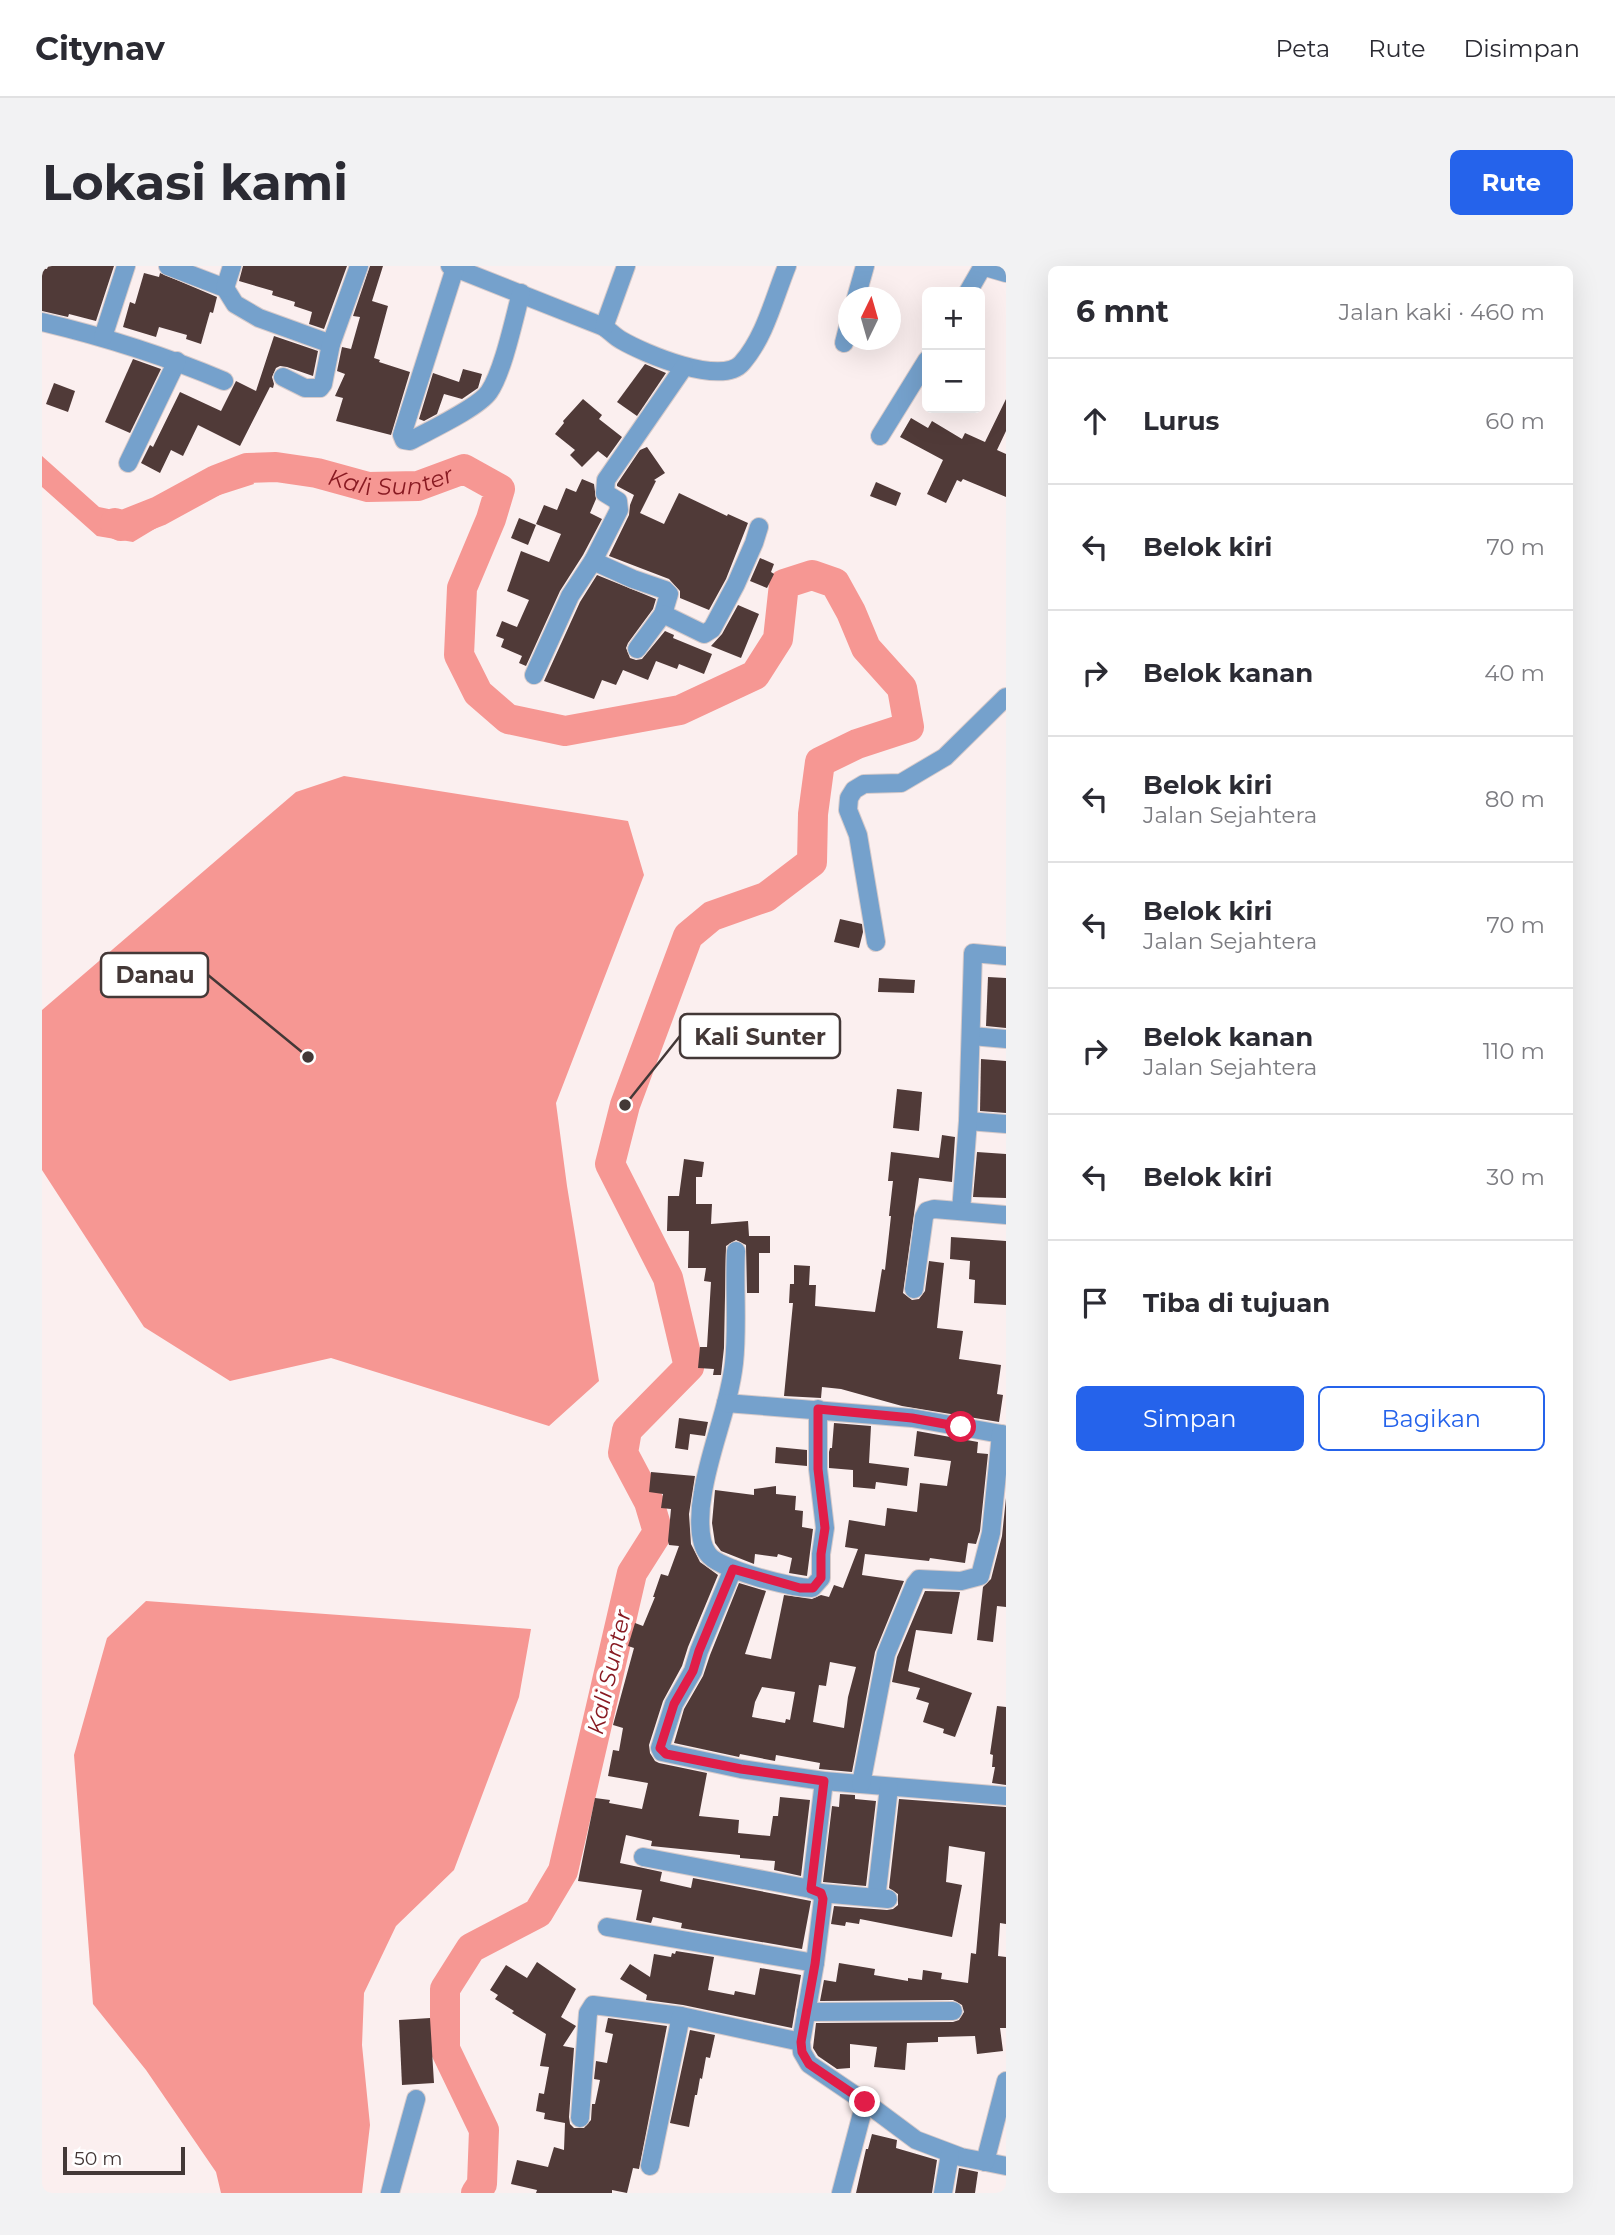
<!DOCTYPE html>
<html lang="id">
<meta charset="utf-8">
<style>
:root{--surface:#fff;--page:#f2f2f3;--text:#2b2b33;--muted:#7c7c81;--line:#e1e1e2;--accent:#2563eb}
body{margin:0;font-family:Montserrat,sans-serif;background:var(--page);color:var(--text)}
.controls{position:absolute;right:21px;top:21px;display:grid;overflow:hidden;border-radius:10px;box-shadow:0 7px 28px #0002}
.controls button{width:63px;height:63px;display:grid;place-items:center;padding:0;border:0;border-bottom:2px solid var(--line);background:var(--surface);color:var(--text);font:35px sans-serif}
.compass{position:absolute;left:796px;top:21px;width:63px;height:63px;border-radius:50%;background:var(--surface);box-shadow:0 7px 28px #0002;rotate:5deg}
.scale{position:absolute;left:21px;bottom:18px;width:122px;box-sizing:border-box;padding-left:7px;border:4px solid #433837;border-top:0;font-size:19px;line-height:24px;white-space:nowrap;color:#433837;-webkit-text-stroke:5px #fff;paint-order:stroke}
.stop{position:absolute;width:21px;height:21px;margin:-16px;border:5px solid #e11d48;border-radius:50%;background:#fff}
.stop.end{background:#e11d48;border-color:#fff;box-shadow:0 2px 7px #0008}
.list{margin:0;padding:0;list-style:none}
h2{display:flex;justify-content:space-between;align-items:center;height:91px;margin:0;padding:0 28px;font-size:30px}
h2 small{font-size:23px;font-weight:400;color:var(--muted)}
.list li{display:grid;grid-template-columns:46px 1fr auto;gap:21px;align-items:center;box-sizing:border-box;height:126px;padding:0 28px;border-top:2px solid var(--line)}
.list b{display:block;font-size:26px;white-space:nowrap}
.list p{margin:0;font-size:23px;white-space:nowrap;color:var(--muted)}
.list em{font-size:23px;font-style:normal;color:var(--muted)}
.actions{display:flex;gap:14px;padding:21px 28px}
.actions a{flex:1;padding:16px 0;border:2px solid var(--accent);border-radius:10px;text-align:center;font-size:24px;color:var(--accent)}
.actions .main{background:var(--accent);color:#fff}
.icon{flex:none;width:38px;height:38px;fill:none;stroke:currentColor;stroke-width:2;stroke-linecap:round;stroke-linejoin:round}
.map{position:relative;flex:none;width:964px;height:1927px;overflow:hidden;border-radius:10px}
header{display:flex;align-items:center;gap:42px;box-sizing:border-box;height:98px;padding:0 35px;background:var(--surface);border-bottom:2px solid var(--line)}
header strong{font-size:33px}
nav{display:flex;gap:38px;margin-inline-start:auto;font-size:24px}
.intro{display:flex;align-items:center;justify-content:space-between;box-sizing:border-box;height:168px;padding:0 42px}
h1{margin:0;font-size:49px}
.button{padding:18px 32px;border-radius:10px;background:var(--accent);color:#fff;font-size:24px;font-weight:700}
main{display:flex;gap:42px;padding:0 42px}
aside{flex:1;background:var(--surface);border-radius:10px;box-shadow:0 7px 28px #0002}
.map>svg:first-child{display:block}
.water{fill:#f69793}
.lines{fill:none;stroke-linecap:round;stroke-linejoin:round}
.river{stroke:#f69793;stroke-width:30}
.building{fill:#503a38;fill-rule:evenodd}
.minor-casing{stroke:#d6caca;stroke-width:20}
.minor{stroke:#75a1cc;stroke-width:18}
.route{stroke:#e11d48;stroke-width:9}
.labels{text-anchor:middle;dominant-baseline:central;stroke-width:7;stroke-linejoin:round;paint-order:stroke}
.water-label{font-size:23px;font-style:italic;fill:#881a22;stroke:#fff}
.leader{fill:none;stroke:#433837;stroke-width:2.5}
.callout-dot{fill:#433837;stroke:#fff;stroke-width:2.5}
.callout{fill:#fff;stroke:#433837;stroke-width:2.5}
.callout-label{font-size:23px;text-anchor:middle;font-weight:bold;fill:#433837}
</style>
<header>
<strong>Citynav</strong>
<nav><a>Peta</a><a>Rute</a><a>Disimpan</a></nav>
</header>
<div class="intro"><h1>Lokasi kami</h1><a class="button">Rute</a></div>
<main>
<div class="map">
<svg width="964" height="1927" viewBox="0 0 964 1927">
<rect width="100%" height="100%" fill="#fbefef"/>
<g class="water">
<path d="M0,190L57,241L81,246L129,229L174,201L226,191L267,206L234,201L206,202L212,218L159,235L91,276L55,270L0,221Z"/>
<path d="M302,510L586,555L602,609L514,837L525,920L557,1115L507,1160L289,1092L188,1115L102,1061L0,904V744L254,526Z"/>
<path d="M104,1335L489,1363L477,1431L412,1604L354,1660L322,1727L320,1779L328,1859L320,1927H179L174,1906L104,1804L51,1738L32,1489L65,1372Z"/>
</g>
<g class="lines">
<path class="river" id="s1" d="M73,257L79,260L117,245L174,214L205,202L234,201L275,207L326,221L376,220L422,203L458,223L449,253L420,322L417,389L436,427L466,453L523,465L638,444L713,409L736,373L742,318L770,309L793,317L809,346L824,382L860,422L867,461L815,478L778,496L771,548L770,596L724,631L670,650L646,670L583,839L568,898L626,1012L647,1101L585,1164L581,1187L607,1236L616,1266L590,1307L521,1605L496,1647L429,1682L403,1723V1783L442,1864L440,1918L434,1927"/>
</g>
<g class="building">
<path d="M6,0H72L54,55L27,48L26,51L0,45V2L5,3Z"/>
<path d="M201,0H305L282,63L267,58L270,46L252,40L253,36L230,29L231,25L197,15Z"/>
<path d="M328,0H341L330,35L346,40L332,92L338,94L337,96L368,106L349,169L294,155L301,132L293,130L303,108L295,105L300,81L309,83L318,51L311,50Z"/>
<path d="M102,7L117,11L118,7L175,31L171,47L168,46L159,78L144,73L145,69L117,61L114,71L81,61L88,36L93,38Z"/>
<path d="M232,70L276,85L271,110L245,101L238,100L234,102L230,111L232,118L231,122L228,121L198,180L156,159L141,190L129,184L118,207L99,197L108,179L111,181L138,126L179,145L194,115L214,125Z"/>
<path d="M91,93L119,103L88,167L63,156Z"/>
<path d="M603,98L624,107L595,150L575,136Z"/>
<path d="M421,103L440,108L436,122L420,133L402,128L395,148L382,155L377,153L391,107L417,116Z"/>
<path d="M12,117L33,125L26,146L4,138Z"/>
<path d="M541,133L560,149L557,153L580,171L565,192L556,185L540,201L528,189L533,184L513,168L522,157L521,155Z"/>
<path d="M964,133V165L955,184L964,188V231L921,213L919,216L915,214L904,237L885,228L901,194L858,171L869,152L886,162L890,155L920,173L923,167L943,176Z"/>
<path d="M605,181L623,207L612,214L614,215L598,247L622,258L637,227L685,250L686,248L706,257L684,313L667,344L638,332V325L627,313L567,290L587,249L588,239L592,229L575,220V218L598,184Z"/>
<path d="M540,213L552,218L554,233L548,247L560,253L541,289L518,325L484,400L477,397L480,390L459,381L462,373L454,370L460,355L475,361L487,334L465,325L479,285L507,296L519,268L494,258L502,239L515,244L524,222L534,226Z"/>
<path d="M834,216L859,227L854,240L828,230Z"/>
<path d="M477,252L494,259L486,279L469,272Z"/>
<path d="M718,292L732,298L729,306L732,308L725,322L708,315Z"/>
<path d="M555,309L614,333L611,343L586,377L584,382L588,392L594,394L600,393L623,365L632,369L631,372L670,388L662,408L637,398L635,403L614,395L606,414L581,404L574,419L560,414L552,433L502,415L538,336Z"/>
<path d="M696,339L717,348L699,392L669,380L680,368Z"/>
<path d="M798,653L820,658L821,666L817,682L792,676Z"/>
<path d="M946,711L964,712V762L944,760Z"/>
<path d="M837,712L873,714L872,727L836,726Z"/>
<path d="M939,793L964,795V847L938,845Z"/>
<path d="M855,823L880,826L877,865L851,862Z"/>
<path d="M900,869L913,871L910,916L877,912L861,1027L870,1034L877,1033L883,1025L887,995L902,997L895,1062L921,1065L917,1093L959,1099L955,1128L961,1129L957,1156L860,1140L799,1123L780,1121L779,1132L742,1130L751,1037H747L748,1018H752V999L768,1000L767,1019H774L773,1040L833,1046L840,1003L843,1004L849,950H847L851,915H846L849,886L897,892Z"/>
<path d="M935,886L964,888V932L931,931Z"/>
<path d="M642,893L662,896L660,911H654V938H670L669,958L706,955L707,970H728V987H717V1027H705L704,979L694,974L684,980L682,1082L679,1109H671L672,1103L656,1102L658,1081H665L669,1016L662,1015L664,1002H646L647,965H625L626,930H637Z"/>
<path d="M909,971L964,975V1039L932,1037L933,1014L927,1013L928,995L908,993Z"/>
<path d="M637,1152L666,1156L663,1170L648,1168L646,1184L633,1182Z"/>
<path d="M792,1157L829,1160L827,1197L867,1202L865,1220L834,1216L833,1223L811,1221V1204L787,1202V1186L788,1182H790Z"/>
<path d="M875,1165L936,1176L935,1187L946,1188L938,1265L934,1278L926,1277L923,1297L888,1292L887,1295L823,1288L820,1309L862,1315L833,1386L810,1506L777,1503L778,1497L734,1489L733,1495L698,1488L697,1491L632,1477L642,1443L661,1410L668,1389L697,1317L724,1325L703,1388L729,1393L742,1329L770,1333L779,1329L787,1331L792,1319L801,1322L816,1283L803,1281L807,1254L843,1260L845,1242L875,1246L878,1217L905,1220L909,1195L872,1190ZM788,1396L814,1401L806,1431L802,1462L771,1456L777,1419L784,1420ZM720,1421L753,1426L748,1454L744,1453L743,1457L710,1451L713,1436Z"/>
<path d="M734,1181L765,1184V1200L733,1197Z"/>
<path d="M609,1206L653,1210L647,1248L649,1278L658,1296L676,1309L646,1381L640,1400L621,1435L607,1479L608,1487L613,1495L617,1497L665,1507L657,1550L697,1554L696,1567L728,1570L731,1550H736L738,1531L768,1534L759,1610L732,1604L733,1595L698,1592V1589L609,1580L610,1575L584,1569L578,1597L620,1606L618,1615L649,1622L651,1612L769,1635L760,1683L639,1662L640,1657L611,1651L609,1657L594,1654L600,1624L536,1615L553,1532L568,1534L567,1537L600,1543L606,1517L566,1510L571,1484L577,1485L581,1462L571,1459L592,1382L586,1380L593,1357L601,1360L613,1331H611L619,1308L626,1310L637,1280L627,1279L626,1275L629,1243L619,1242L621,1228L607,1226Z"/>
<path d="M734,1220V1228L754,1230L753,1244L761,1245L760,1261L771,1263L765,1310L747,1307L750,1292L736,1288L735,1291L713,1288L712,1298L679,1285L673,1277L670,1257L673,1224L712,1229V1223Z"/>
<path d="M964,1232V1341L955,1340L951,1376L935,1374L941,1321L949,1313L960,1270Z"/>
<path d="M883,1325L918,1326L910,1368L874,1364L866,1405L930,1427L913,1471L901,1467L902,1463L881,1456L887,1437L874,1433L878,1422L850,1416L855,1391Z"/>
<path d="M955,1440L964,1441V1519L950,1517L953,1501H950L951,1489L948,1488Z"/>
<path d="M798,1528L813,1529V1533L834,1535L824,1620L781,1616L790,1540L797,1541Z"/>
<path d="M857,1533L964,1541V1658L958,1657L956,1690L964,1691V1762H958L961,1785L935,1788L933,1770L896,1771V1776L865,1777L863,1804L832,1801L835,1781L808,1778V1802L795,1803L776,1790L771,1782L774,1757L911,1756L917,1754L922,1746L920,1739L911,1734L778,1735L782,1714L794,1716L797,1697L833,1703L832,1709L866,1715V1712L880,1714L881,1704L900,1707L899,1713L926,1717L929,1687L934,1688L943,1586L907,1580L904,1616L920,1619L910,1671L818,1653L817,1658L804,1656L803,1660L789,1658L792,1640L845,1644L851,1643L856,1639V1628L847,1622Z"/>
<path d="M634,1685L672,1691L666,1724L692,1729L693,1725L713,1729L718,1702L759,1709L750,1762L641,1739L604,1734L605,1729L578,1713L588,1698L608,1711L612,1688L629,1691L630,1687L633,1688Z"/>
<path d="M495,1696L534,1723L519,1751L534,1760L521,1780L532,1782L527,1851L528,1858L532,1862H542L549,1854L550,1838H553L558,1814L552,1813L554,1795L565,1797L571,1768L563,1766L566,1752L625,1760L597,1903L591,1902L585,1927L570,1924V1927H494L495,1924L469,1918L475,1894L506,1901L512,1881L522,1884L523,1857L502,1853L503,1847L494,1845L497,1827L502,1828L507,1801L498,1800L504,1768L470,1747L472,1745L453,1733L456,1729L448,1724L464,1699L485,1712Z"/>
<path d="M388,1752L392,1817L360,1819L357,1754Z"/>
<path d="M648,1764L673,1769L668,1792L664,1791L660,1813L658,1812L655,1829H653L647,1861L628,1857Z"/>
<path d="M830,1868L855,1874L854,1882L895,1894L890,1927H814L824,1883H826Z"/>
<path d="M917,1902L936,1906L933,1927H913Z"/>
</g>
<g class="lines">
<defs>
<g id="minor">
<path d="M126,0L183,22L193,38L217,52L289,78"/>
<path d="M408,0L562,61C568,65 573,71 579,74C601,87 680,121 700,97C723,71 732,32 745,0"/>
<path d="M940,0L964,7"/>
<path d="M413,2L360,169L362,174L368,175C386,165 436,142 447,126C461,106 472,53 479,27"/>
<path d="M183,22L190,0"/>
<path d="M926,26L941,0"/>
<path d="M814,32L823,0"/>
<path d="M0,56C63,71 123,90 182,115"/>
<path d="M562,61L584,0"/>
<path d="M61,71L84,0"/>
<path d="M802,77L806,61"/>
<path d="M241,111L263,122H278L281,118L289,78L317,0"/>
<path d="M838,170L885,94"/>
<path d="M86,197L135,95"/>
<path d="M551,295L591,313L623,324L627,328L621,348L595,383"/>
<path d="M621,348L662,368L670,363L694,318L712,277L717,261"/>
<path d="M492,409L528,330L551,295L577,244L576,235L563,227L564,214L642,101"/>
<path d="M834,676L816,569L806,544L807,532L812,524L822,518L859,517L903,491L964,431"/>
<path d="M930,770L964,773"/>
<path d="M926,855L964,858"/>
<path d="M919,945L926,855L931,687L964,690"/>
<path d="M694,985C692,1022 696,1060 692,1097C687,1141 668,1182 661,1226C658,1242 655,1274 666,1288C677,1304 751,1322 770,1322L779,1312V1288L783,1262L776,1203V1143"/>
<path d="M872,1023L882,951L885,945L892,943L964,949"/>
<path d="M684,1137L870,1152L964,1169"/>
<path d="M691,1303L657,1385L651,1405L632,1438L618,1482L620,1486L699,1503L782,1515L964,1530"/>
<path d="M782,1515L769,1623L779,1627L781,1633L773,1697L759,1776L760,1786L767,1798L823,1836L874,1874L919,1891L964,1900"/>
<path d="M819,1518L844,1388L873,1318L877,1313L919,1315L938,1310L949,1267L959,1168"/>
<path d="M601,1591L769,1623"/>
<path d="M835,1625L847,1521"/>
<path d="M779,1627L846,1633"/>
<path d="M565,1661L773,1697"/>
<path d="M764,1746L911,1745"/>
<path d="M538,1852L546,1747L551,1739L639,1750L759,1776"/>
<path d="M943,1896L964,1815"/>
<path d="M608,1900L639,1750"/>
<path d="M348,1927L374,1833"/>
<path d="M799,1927L823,1836"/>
<path d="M901,1927L908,1888"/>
</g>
</defs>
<use href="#minor" class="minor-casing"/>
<use href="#minor" class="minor"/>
</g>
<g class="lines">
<path class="route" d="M823,1836L767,1798L760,1786L759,1776L773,1698L781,1633L779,1627L769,1623L782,1515L699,1503L624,1488L618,1482L632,1438L651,1405L657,1385L691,1303L758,1322H771L779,1312V1288L783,1262L776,1203V1143L870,1152L919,1161"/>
</g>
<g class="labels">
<g class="water-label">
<text stroke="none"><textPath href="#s1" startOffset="292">Kali Sunter</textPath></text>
<text transform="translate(567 1406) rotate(-77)">Kali Sunter</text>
</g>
</g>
<path class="leader" d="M266 791L166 709M583 839L638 770"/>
<g class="callout-dot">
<circle cx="266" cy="791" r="7"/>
<circle cx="583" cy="839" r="7"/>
</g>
<g class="callout">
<rect x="59" y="687" width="107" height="44" rx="7"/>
<rect x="638" y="748" width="160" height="44" rx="7"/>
</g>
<g class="callout-label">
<text x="113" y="717">Danau</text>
<text x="718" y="779">Kali Sunter</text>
</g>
</svg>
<div class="controls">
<button>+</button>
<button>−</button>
</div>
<svg class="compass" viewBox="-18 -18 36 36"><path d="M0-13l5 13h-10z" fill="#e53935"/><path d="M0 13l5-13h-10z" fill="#7c7c81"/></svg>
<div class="scale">50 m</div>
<div class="stop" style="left:919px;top:1161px"></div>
<div class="stop end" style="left:823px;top:1836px"></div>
</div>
<aside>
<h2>6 mnt<small>Jalan kaki · 460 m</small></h2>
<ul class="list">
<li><svg class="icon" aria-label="ahead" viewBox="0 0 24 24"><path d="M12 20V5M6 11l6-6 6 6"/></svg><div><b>Lurus</b></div><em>60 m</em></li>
<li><svg class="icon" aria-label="left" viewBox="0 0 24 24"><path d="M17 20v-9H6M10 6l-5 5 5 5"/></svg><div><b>Belok kiri</b></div><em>70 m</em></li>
<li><svg class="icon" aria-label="right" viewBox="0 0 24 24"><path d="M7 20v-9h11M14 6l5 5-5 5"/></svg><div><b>Belok kanan</b></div><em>40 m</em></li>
<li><svg class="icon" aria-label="left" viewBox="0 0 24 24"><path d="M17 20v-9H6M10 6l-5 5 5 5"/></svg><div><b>Belok kiri</b><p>Jalan Sejahtera</p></div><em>80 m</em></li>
<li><svg class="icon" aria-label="left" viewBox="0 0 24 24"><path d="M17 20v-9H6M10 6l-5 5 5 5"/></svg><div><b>Belok kiri</b><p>Jalan Sejahtera</p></div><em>70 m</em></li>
<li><svg class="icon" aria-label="right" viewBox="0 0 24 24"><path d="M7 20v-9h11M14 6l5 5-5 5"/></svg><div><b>Belok kanan</b><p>Jalan Sejahtera</p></div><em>110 m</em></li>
<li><svg class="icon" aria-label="left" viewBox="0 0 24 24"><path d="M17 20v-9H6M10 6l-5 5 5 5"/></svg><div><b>Belok kiri</b></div><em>30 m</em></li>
<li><svg class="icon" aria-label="arrive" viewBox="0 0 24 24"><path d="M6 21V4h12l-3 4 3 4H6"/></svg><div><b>Tiba di tujuan</b></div></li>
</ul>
<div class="actions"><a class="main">Simpan</a><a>Bagikan</a></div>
</aside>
</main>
